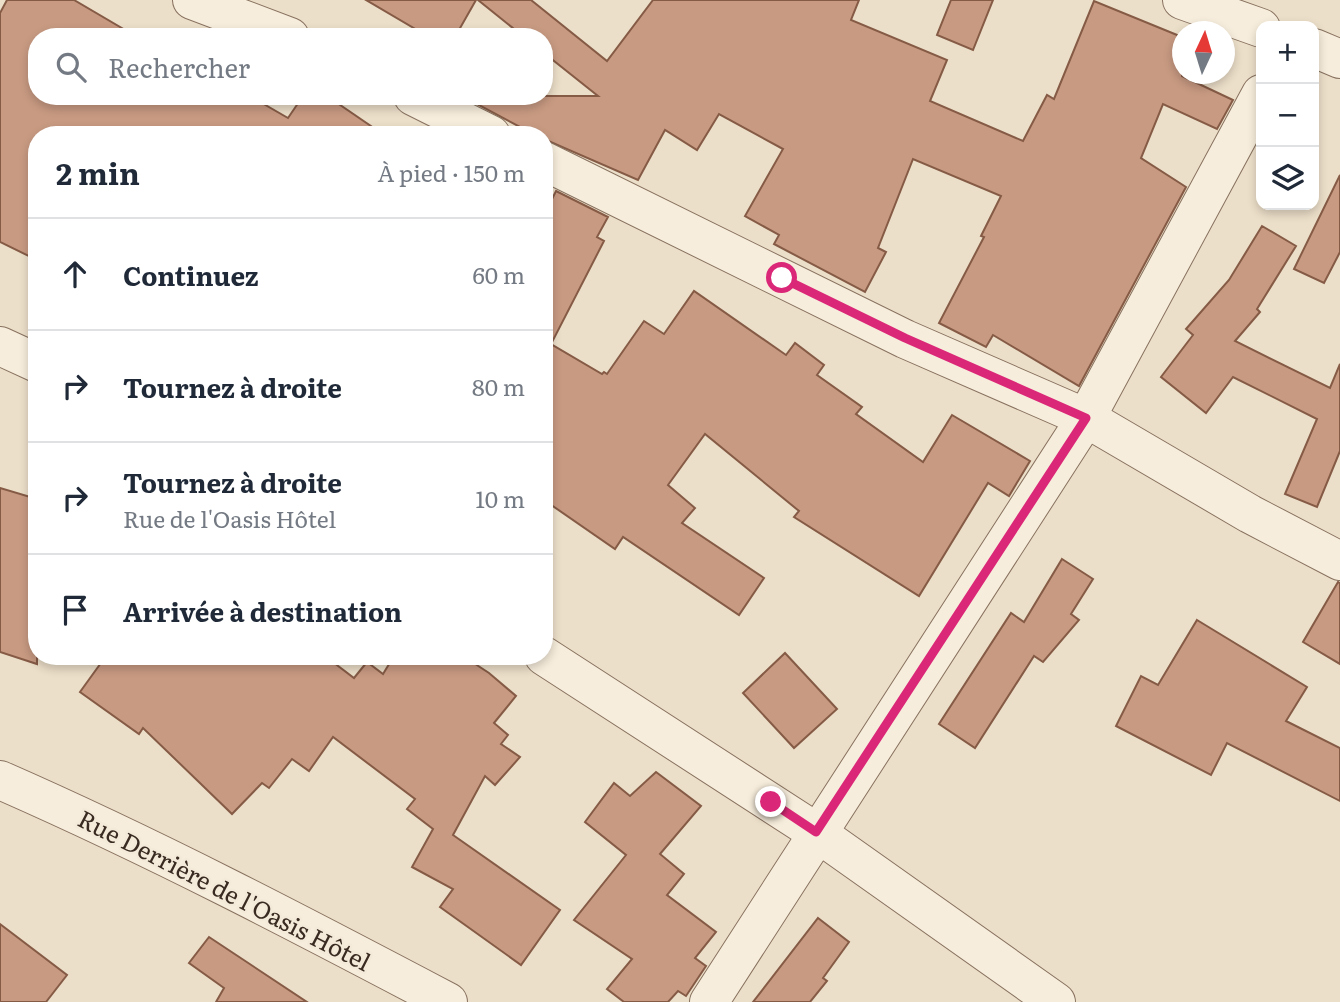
<!DOCTYPE html>
<html lang="fr">
<meta charset="utf-8">
<style>
:root{--surface:#fff;--page:#f2f2f3;--text:#1f2937;--muted:#747a83;--line:#e0e1e3}
body{margin:0;font-family:Literata,serif;background:var(--page);color:var(--text)}
.controls{position:absolute;right:21px;top:21px;display:grid;overflow:hidden;border-radius:14px;box-shadow:0 4px 10px #0003}
.controls button{width:63px;height:63px;display:grid;place-items:center;padding:0;border:0;border-bottom:2px solid var(--line);background:var(--surface);color:var(--text);font:35px sans-serif}
.compass{position:absolute;left:1172px;top:21px;width:63px;height:63px;border-radius:50%;background:var(--surface);box-shadow:0 4px 10px #0003;rotate:4deg}
.stop{position:absolute;width:21px;height:21px;margin:-16px;border:5px solid #db2777;border-radius:50%;background:#fff}
.stop.end{background:#db2777;border-color:#fff;box-shadow:0 2px 7px #0008}
.list{margin:0;padding:0;list-style:none}
h2{display:flex;justify-content:space-between;align-items:center;height:91px;margin:0;padding:0 28px;font-size:30px}
h2 small{font-size:23px;font-weight:400;color:var(--muted)}
.list li{display:grid;grid-template-columns:46px 1fr auto;gap:21px;align-items:center;box-sizing:border-box;height:112px;padding:0 28px;border-top:2px solid var(--line)}
.list b{display:block;font-size:26px;white-space:nowrap}
.list p{margin:0;font-size:23px;white-space:nowrap;color:var(--muted)}
.list em{font-size:23px;font-style:normal;color:var(--muted)}
.icon{flex:none;width:38px;height:38px;fill:none;stroke:currentColor;stroke-width:2;stroke-linecap:round;stroke-linejoin:round}
.map{position:relative;flex:none;width:1340px;height:1002px;overflow:hidden}
.search{position:absolute;background:var(--surface);box-shadow:0 4px 10px #0003;left:28px;top:28px;width:525px;height:77px;display:flex;align-items:center;gap:18px;box-sizing:border-box;padding:0 24px;border-radius:28px;color:var(--muted);font-size:26px}
.panel{position:absolute;background:var(--surface);box-shadow:0 4px 10px #0003;left:28px;top:126px;width:525px;height:539px;border-radius:28px}
.map>svg:first-child{display:block}
.building{fill:#c89a82;stroke:#855b46;stroke-width:2}
.lines{fill:none;stroke-linecap:round;stroke-linejoin:round}
.minor-casing{stroke:#88725f;stroke-width:40}
.minor{stroke:#f7eddc;stroke-width:38}
.route{stroke:#db2777;stroke-width:9}
.labels{text-anchor:middle;dominant-baseline:central;stroke-width:5;stroke-linejoin:round;paint-order:stroke}
.street-label{font-size:24px;fill:#392b21;stroke:#f4ead9}
</style>
<div class="map">
<svg width="1340" height="1002" viewBox="0 0 1340 1002">
<rect width="100%" height="100%" fill="#ecdfc9"/>
<g class="building">
<path d="M7,0H74L137,37H37V96H250L288,118L303,96H327L384,135H37V260L0,242V13Z"/>
<path d="M366,0H476L455,37H429Z"/>
<path d="M478,0H531L607,61L653,0H859L851,20L947,60L930,101L1023,141L1047,95L1054,99L1094,1L1182,37V76L1233,100L1217,129L1163,104L1141,158L1186,187L1079,386L993,335L986,347L939,323L984,237L981,236L1001,196L913,159L878,248L886,252L865,292L774,244L779,235L745,216L783,149L719,114L697,150L665,130L638,180L546,140L544,135H535L462,96H598L544,53V37H524Z"/>
<path d="M951,0H993L973,50L937,35Z"/>
<path d="M1340,175V252L1324,283L1294,269Z"/>
<path d="M556,191L608,217L597,237L604,241L551,344L602,374L604,372L607,374L644,321L664,334L694,291L786,355L795,343L824,365L817,375L862,407L856,414L923,462L952,415L1030,461L1009,496L988,483L919,596L794,517L799,511L705,434L668,485L695,508L682,523L764,578L739,615L623,537L615,549L544,500V215Z"/>
<path d="M1262,226L1296,246L1257,309L1260,312L1235,341L1330,388L1340,364V451L1317,507L1285,494L1317,419L1233,377L1206,413L1161,377L1193,335L1186,329L1229,280Z"/>
<path d="M0,488L37,499V664L0,652Z"/>
<path d="M1062,559L1093,579L1071,614L1079,620L1043,662L1034,656L975,748L939,724L1011,613L1024,622Z"/>
<path d="M1338,582L1340,583V664L1303,642Z"/>
<path d="M1197,620L1307,687L1286,721L1340,748V801L1227,743L1211,775L1116,726L1141,676L1158,685Z"/>
<path d="M785,653L837,709L794,748L743,693Z"/>
<path d="M106,656H325L354,678L367,662L383,674L394,656H463L489,673L516,696L494,723L508,735L501,744L520,757L495,785L485,776L453,835L560,910L521,965L440,907L453,889L412,867L433,829L407,809L415,799L333,737L309,771L292,759L269,788L262,783L232,814L143,728L139,734L80,692Z"/>
<path d="M656,772L701,806L660,854L684,874L667,895L716,932L695,958L706,966L686,996L678,991L668,1002H624L607,989L632,959L574,920L626,855L585,822L614,783L630,796Z"/>
<path d="M818,918L849,942L823,978L827,981L810,1002H753Z"/>
<path d="M0,924L67,975L46,1002H0Z"/>
<path d="M209,937L307,1002H216L224,988L189,963Z"/>
</g>
<g class="lines">
<defs>
<g id="minor">
<path d="M192,0L290,37"/>
<path d="M1182,0L1261,28"/>
<path d="M1314,48L1340,59"/>
<path d="M413,96L491,135"/>
<path d="M544,161L905,339L1086,418L1250,514L1340,561"/>
<path d="M0,346L37,363"/>
<path d="M544,656L816,832L1056,1002"/>
<path d="M0,780C153,847 300,924 448,1002"/>
<path d="M709,1002L1086,418L1261,94"/>
</g>
</defs>
<use href="#minor" class="minor-casing"/>
<use href="#minor" class="minor"/>
</g>
<g class="lines">
<path class="route" d="M771,802L816,832L1086,418L905,338L782,278"/>
</g>
<g class="labels">
<g class="street-label">
<text transform="translate(225 889) rotate(27)">Rue Derrière de l'Oasis Hôtel</text>
</g>
</g>
</svg>
<div class="controls">
<button>+</button>
<button>−</button>
<button><svg class="icon" aria-label="layers" viewBox="0 0 24 24"><path d="M12 4l9 5-9 5-9-5zM3 14l9 5 9-5"/></svg></button>
</div>
<svg class="compass" viewBox="-18 -18 36 36"><path d="M0-13l5 13h-10z" fill="#e53935"/><path d="M0 13l5-13h-10z" fill="#747a83"/></svg>
<div class="stop" style="left:782px;top:278px"></div>
<div class="stop end" style="left:771px;top:802px"></div>
<div class="search"><svg class="icon" aria-label="search" viewBox="0 0 24 24"><circle cx="10" cy="10" r="6"/><path d="M15 15l6 6"/></svg>Rechercher</div>
<section class="panel">
<h2>2 min<small>À pied · 150 m</small></h2>
<ul class="list">
<li><svg class="icon" aria-label="ahead" viewBox="0 0 24 24"><path d="M12 20V5M6 11l6-6 6 6"/></svg><div><b>Continuez</b></div><em>60 m</em></li>
<li><svg class="icon" aria-label="right" viewBox="0 0 24 24"><path d="M7 20v-9h11M14 6l5 5-5 5"/></svg><div><b>Tournez à droite</b></div><em>80 m</em></li>
<li><svg class="icon" aria-label="right" viewBox="0 0 24 24"><path d="M7 20v-9h11M14 6l5 5-5 5"/></svg><div><b>Tournez à droite</b><p>Rue de l'Oasis Hôtel</p></div><em>10 m</em></li>
<li><svg class="icon" aria-label="arrive" viewBox="0 0 24 24"><path d="M6 21V4h12l-3 4 3 4H6"/></svg><div><b>Arrivée à destination</b></div></li>
</ul>
</section>
</div>
